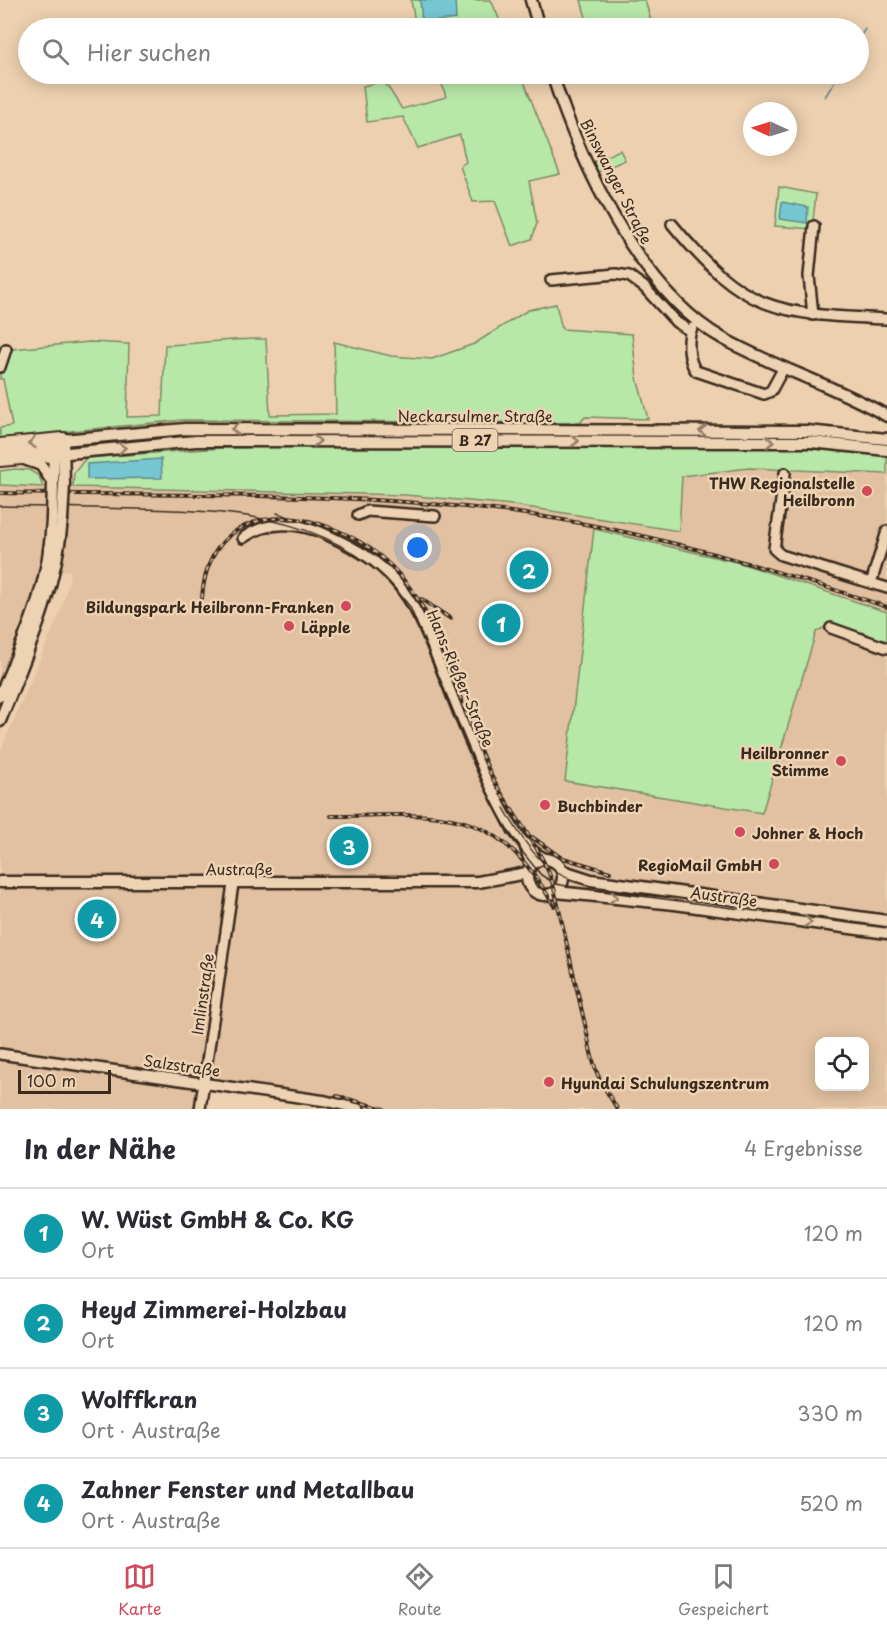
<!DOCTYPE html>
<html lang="de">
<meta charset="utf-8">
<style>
:root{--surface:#fff;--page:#f2f2f3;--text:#2b2b33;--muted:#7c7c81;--line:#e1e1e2;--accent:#d1495b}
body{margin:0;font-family:"Playpen Sans",sans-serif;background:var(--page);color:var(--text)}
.controls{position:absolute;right:18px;bottom:18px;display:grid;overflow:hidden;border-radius:12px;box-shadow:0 3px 15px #0003}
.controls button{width:54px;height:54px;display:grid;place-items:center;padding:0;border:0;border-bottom:2px solid var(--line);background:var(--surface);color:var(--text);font:30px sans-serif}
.compass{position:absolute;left:743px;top:102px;width:54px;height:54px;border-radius:50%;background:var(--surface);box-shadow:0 3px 15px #0003;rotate:274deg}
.scale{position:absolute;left:18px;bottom:15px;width:93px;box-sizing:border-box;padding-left:6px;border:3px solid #3b2a1e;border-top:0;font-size:16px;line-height:21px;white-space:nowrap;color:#3b2a1e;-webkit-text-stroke:4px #edd3b4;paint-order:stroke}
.you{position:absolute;left:418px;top:548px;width:21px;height:21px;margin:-15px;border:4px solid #fff;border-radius:50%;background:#1a73e8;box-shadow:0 0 0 9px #1a73e833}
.badge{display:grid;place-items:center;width:39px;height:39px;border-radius:50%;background:var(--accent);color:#fff;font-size:20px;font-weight:700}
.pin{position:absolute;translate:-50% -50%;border:3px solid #fff;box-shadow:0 2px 6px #0006}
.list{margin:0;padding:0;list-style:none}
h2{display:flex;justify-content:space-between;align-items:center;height:78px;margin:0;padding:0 24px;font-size:26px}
h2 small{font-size:20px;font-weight:400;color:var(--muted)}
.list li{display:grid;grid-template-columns:39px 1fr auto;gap:18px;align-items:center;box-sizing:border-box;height:90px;padding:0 24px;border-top:2px solid var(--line)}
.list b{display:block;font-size:22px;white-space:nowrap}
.list p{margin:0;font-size:20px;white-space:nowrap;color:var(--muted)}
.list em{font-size:20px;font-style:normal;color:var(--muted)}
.icon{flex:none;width:33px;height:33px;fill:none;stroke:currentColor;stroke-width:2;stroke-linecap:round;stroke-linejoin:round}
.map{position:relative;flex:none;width:887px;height:1109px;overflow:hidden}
.search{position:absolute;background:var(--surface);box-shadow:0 3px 15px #0003;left:18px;right:18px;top:18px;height:66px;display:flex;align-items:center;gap:15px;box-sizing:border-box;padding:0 21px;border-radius:33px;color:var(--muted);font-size:22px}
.sheet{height:438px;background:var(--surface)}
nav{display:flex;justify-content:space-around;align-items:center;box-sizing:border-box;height:84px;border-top:2px solid var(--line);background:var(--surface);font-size:16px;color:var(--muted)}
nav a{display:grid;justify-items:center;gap:3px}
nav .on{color:var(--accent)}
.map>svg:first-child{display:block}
.built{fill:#e1c1a1;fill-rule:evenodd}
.green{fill:#b8e8a8;stroke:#7a8963;stroke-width:1.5}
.water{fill:#77c7d2;stroke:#5f888a;stroke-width:1.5}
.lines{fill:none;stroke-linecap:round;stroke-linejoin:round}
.stream{stroke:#5f888a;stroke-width:1.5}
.minor-casing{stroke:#3b2a1e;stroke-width:14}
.major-casing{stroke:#3b2a1e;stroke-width:15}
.highway-casing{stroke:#3b2a1e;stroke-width:18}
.minor{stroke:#edd3b4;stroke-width:9}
.major{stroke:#edd3b4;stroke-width:10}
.highway{stroke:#edd3b4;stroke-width:14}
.tram{stroke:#3b2a1e;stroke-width:1.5}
.rail-casing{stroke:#3b2a1e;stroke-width:4}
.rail{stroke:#edd3b4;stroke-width:1.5;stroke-dasharray:4.5;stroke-linecap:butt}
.major-bridge-casing{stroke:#3b2a1e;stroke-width:15;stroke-linecap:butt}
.major-bridge{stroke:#edd3b4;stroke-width:10}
.oneway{stroke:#947e69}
.poi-dot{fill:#d1495b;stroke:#edd3b4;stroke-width:2}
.labels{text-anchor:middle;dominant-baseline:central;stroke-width:5;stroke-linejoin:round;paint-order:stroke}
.shield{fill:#edd3b4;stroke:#705d4b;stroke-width:1.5}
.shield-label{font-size:14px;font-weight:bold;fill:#3b2a1e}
.street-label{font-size:15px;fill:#3b2a1e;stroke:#edd3b4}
.poi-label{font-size:15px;font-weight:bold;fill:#3b2a1e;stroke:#edd3b4;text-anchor:end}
</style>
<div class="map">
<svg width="887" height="1109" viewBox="0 0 887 1109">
<rect width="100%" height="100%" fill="#edd0b0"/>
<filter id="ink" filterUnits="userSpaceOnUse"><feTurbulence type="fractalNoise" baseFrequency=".0167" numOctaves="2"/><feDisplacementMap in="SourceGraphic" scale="12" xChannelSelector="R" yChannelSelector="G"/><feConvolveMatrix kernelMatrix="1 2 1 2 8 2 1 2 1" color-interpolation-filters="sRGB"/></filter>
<g filter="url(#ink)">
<path class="built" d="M749,468L887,474V612L740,563L594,529L565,781L762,813L816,632L830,623L887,646V1109H341L315,1103L201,1089L197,1109H0V752L62,608L71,571L40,569L38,584L27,614L0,679V485L405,495L513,505L678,531L682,476ZM820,1042H864V1086H820Z"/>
<g class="green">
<path d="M411,0H491L503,28H416Z"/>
<path d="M581,0H645L653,28H589Z"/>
<path d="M439,74H521L560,174L529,181L537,223L532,239L512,246L495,201L473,202L460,166L466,162L460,135L418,148L403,117L367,122L363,86L384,81L402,109L446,97Z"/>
<path d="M620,150L625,160L598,172L593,162Z"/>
<path d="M779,187L816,194L812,229L775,226Z"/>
<path d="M556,304L562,329L632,334L637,378L648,419L585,417L580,423L183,420L0,438V428L12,426L3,379H0L1,350L90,342L129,344L127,417L162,416L165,345C199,344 232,338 266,339L270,415L336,414L334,342L391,356L432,359L474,344L528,310Z"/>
<path d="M207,433L802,435L887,443V446L760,437L302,435L242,436L79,447V445Z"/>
<path d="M380,445L821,447L887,457V474L749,468L682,476L679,531L513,505L405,495L73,487L74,473L86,458L221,448Z"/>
<path d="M15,469L29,470L39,476L43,487L0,485V471Z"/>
<path d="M594,529L740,563L887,612V646L837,629L830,624L816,632L762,813L565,781Z"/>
</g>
<g class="water">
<path d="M420,0H455L456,19L422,23Z"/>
<path d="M782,202L808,207L807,223L780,219Z"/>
<path d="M161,459L162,478L87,479V464Z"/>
</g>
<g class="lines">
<g class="stream">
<path d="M858,40L865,29"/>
<path d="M825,97L839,74"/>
</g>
<defs>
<g id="minor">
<path d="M672,224C745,313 776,314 887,319"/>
<path d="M551,280L616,274L629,276L644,287L676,322L690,331"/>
<path d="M813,315L809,276L814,226"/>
<path d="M692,328C687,339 688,361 696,371L764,394L771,391L783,369"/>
<path d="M0,367L6,349"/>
<path d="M785,473L774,549L781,555L887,588"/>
<path d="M358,515L367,511L435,516"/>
<path d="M243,538C267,520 299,522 325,534C351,546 377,559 396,582C420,610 431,644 445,678C461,719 477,760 497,799C509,822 520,846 544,858"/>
<path d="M871,583L887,531"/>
<path d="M831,628L887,648"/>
<path d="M525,846L531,866"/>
<path d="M0,1054L326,1101L359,1109"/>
<path d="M200,1109L233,884"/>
</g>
<g id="major">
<path d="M531,0L539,28"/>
<path d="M552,74C580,161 639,291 722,338C775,368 834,385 887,416"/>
<path d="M57,454L196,441L811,442L887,450"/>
<path d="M24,459L41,465L53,483"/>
<path d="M53,483L54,448"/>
<path d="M64,484L63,440L185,429L807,431L887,439"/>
<path d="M0,696C26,633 49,589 52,519"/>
<path d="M0,721C26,655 56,591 62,520"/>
<circle cx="545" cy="877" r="18"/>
<path d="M563,871L591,880L887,921"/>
<path d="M0,882H478L527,873"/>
<path d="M556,892L675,904L887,933"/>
</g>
<g id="highway">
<path d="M0,446L63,440"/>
<path d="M0,459L54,454"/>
</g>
</defs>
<use href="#minor" class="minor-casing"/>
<use href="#major" class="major-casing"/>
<use href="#highway" class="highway-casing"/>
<use href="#minor" class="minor"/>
<use href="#major" class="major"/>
<use href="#highway" class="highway"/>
<g class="tram">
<path d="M0,506C46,507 92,508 138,509C240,511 345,516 410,607L485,787L508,834L541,875L556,884L572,887L887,928"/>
<path d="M277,513L317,526"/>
<path d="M504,808C521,838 543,875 581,882"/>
</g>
<defs>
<g id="rail">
<path d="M0,493C170,496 342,491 511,512C640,529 764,566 887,607"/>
<path d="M202,598C205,557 223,529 263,520C287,515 312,520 334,529C443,573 446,685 492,777C509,810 546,854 554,888C564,930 573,973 583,1016C588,1034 590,1056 597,1073C602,1086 611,1097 617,1109"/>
<path d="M421,599L451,619"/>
<path d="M331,816C438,816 494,799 554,906"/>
<path d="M532,837L560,857L610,872"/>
<path d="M337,1096L384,1109"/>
</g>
</defs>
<use href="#rail" class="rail-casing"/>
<use href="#rail" class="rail"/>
<defs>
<g id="major-bridge">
<path d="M52,519L53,483"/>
<path d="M62,520L64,484"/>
</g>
</defs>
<use href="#major-bridge" class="major-bridge-casing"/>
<use href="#major-bridge" class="major-bridge"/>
</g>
<defs><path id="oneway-chevron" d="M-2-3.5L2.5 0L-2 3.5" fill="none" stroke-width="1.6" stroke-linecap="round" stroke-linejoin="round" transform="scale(1.5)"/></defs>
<g class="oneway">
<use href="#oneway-chevron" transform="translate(235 429) rotate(-180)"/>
<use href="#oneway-chevron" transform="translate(703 431) rotate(-180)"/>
<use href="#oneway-chevron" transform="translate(317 441)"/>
<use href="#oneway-chevron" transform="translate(575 441)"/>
<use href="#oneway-chevron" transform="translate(770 442)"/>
<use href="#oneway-chevron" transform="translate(32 443) rotate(174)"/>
<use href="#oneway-chevron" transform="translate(122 448) rotate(-5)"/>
<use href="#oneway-chevron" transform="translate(614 897) rotate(6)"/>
<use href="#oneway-chevron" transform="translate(808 922) rotate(9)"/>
</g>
</g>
<g class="poi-dot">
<circle cx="867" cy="491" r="6"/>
<circle cx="346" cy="606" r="6"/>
<circle cx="289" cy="626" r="6"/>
<circle cx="841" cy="761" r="6"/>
<circle cx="545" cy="805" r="6"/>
<circle cx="740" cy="832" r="6"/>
<circle cx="774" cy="864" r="6"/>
<circle cx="549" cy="1082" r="6"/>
</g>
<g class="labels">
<rect class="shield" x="452.5" y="429" width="45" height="22" rx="4.5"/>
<g class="shield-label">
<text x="475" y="440">B 27</text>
</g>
<g class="street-label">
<text transform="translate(617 181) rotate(63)">Binswanger Straße</text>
<text x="475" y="415">Neckarsulmer Straße</text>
<text transform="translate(461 678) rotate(67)">Hans-Rießer-Straße</text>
<text x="239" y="868">Austraße</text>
<text transform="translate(724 896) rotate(8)">Austraße</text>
<text transform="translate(202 994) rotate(-82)">Imlinstraße</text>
<text transform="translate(182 1065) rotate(8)">Salzstraße</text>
</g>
<g class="poi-label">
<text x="855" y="482">THW Regionalstelle<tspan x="855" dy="17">Heilbronn</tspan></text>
<text x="334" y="606">Bildungspark Heilbronn-Franken</text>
<text x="301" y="626" text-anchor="start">Läpple</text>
<text x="829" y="752">Heilbronner<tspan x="829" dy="17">Stimme</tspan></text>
<text x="557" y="805" text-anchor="start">Buchbinder</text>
<text x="752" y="832" text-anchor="start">Johner &amp; Hoch</text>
<text x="762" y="864">RegioMail GmbH</text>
<text x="561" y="1082" text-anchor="start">Hyundai Schulungszentrum</text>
</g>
</g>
</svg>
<div class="controls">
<button><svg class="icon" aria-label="locate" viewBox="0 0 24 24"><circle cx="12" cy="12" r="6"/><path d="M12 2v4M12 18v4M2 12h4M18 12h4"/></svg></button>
</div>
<svg class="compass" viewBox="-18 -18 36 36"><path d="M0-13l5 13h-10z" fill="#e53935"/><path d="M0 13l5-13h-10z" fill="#7c7c81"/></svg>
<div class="scale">100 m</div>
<div class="you"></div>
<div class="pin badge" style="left:501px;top:623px;background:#0f9aa8">1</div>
<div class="pin badge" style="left:529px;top:570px;background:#0f9aa8">2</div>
<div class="pin badge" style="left:349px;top:846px;background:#0f9aa8">3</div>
<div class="pin badge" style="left:97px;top:919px;background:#0f9aa8">4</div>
<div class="search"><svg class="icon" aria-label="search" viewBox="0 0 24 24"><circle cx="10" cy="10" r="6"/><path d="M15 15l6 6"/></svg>Hier suchen</div>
</div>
<section class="sheet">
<h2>In der Nähe<small>4 Ergebnisse</small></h2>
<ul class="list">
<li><span class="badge" style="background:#0f9aa8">1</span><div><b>W. Wüst GmbH &amp; Co. KG</b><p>Ort</p></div><em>120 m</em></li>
<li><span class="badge" style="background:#0f9aa8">2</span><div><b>Heyd Zimmerei-Holzbau</b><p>Ort</p></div><em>120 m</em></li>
<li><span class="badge" style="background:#0f9aa8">3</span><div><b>Wolffkran</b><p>Ort · Austraße</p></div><em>330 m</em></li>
<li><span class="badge" style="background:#0f9aa8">4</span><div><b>Zahner Fenster und Metallbau</b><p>Ort · Austraße</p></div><em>520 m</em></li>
</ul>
</section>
<nav>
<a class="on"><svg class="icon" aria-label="map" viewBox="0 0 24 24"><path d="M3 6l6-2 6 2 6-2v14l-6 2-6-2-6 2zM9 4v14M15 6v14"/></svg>Karte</a>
<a><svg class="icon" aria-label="directions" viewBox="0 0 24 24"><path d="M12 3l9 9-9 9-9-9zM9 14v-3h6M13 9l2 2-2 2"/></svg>Route</a>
<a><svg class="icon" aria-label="saved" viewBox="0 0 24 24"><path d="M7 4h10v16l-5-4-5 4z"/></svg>Gespeichert</a>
</nav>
